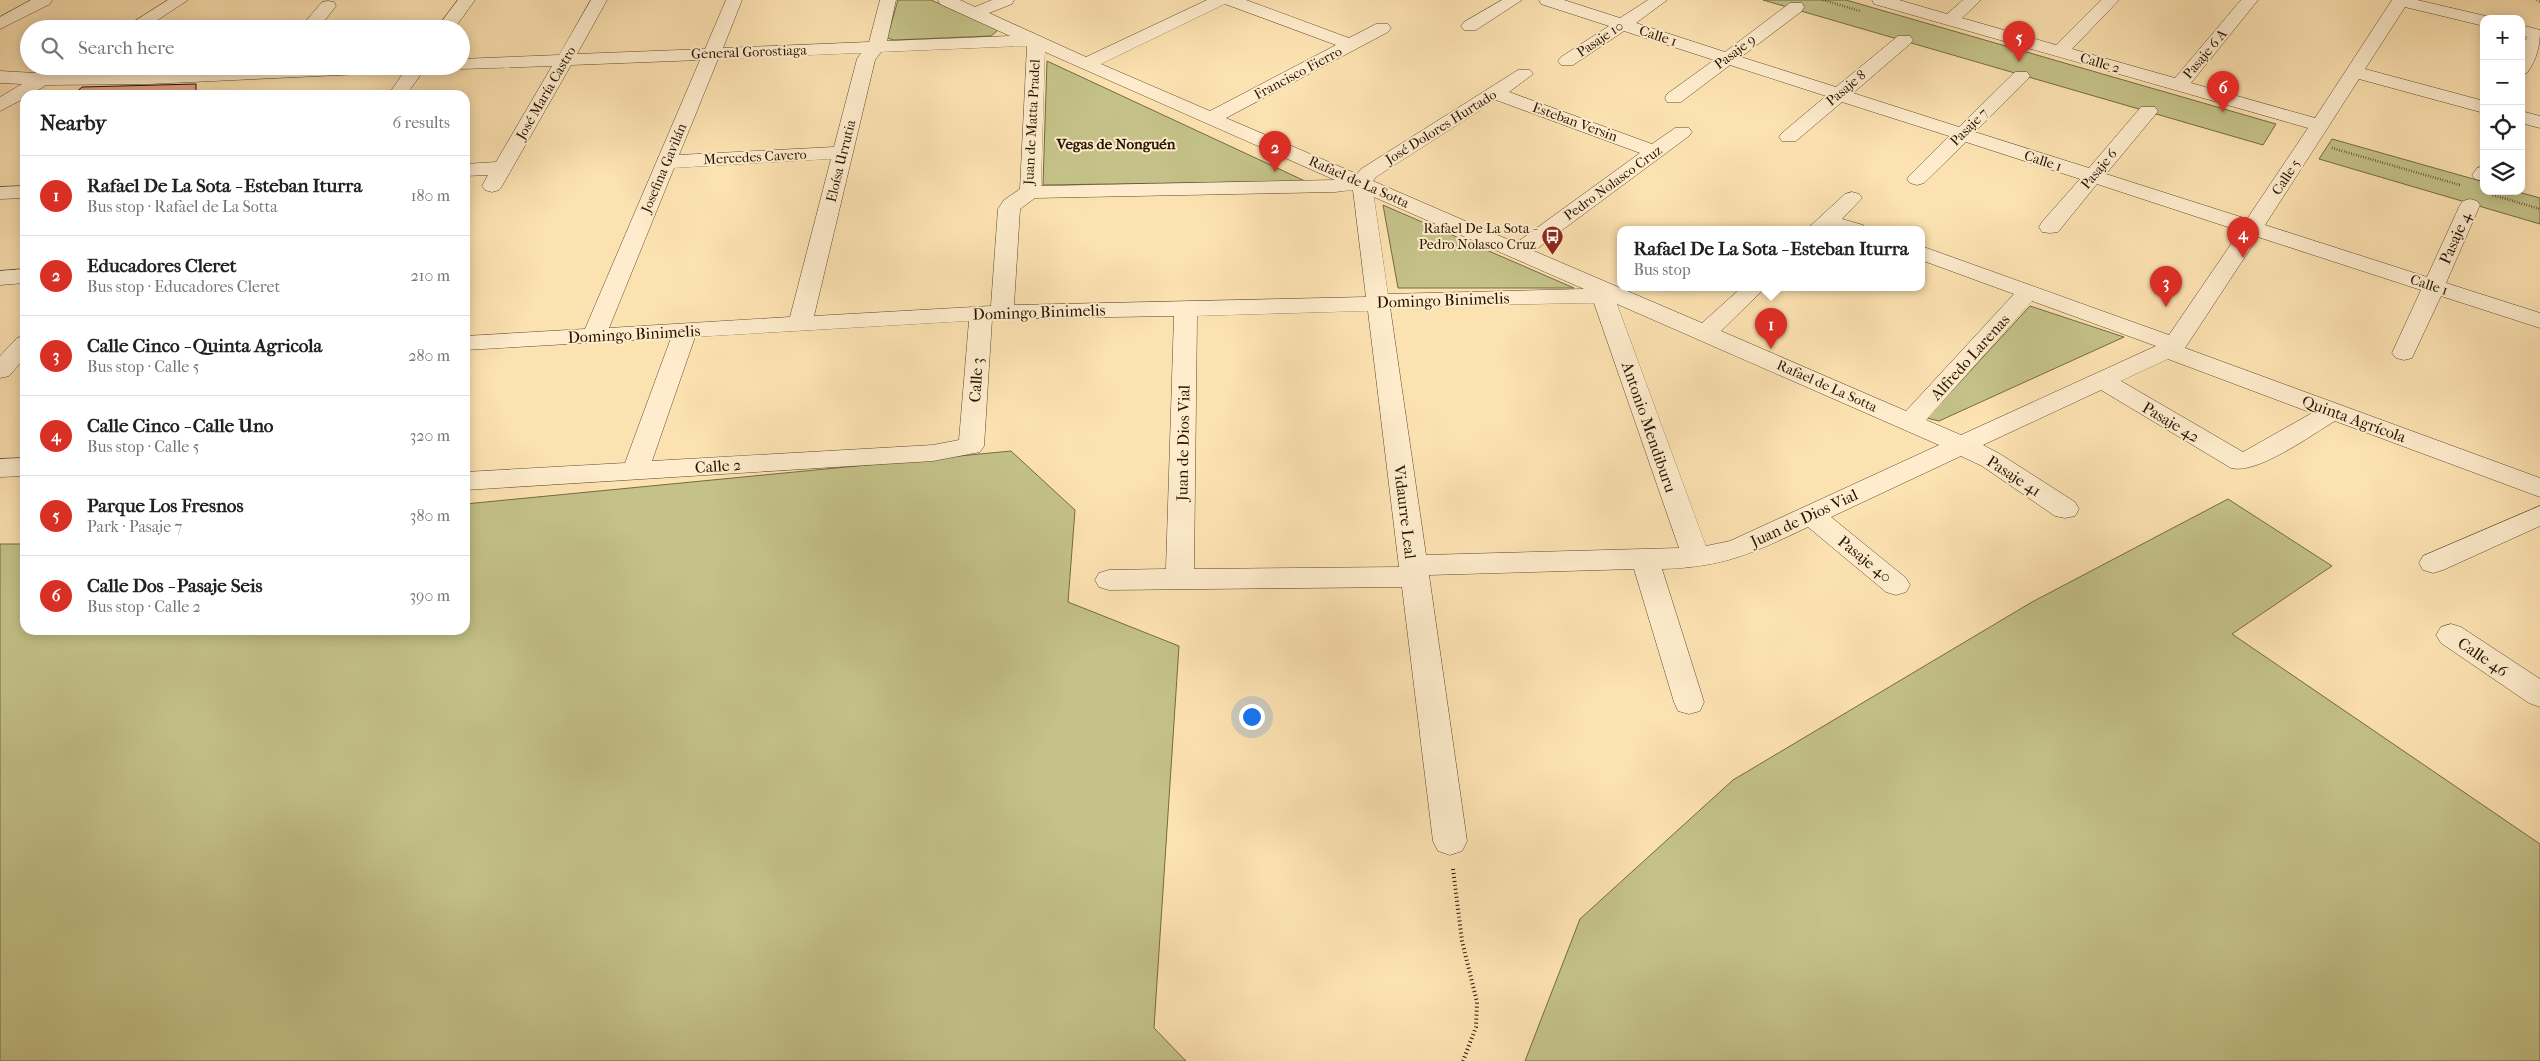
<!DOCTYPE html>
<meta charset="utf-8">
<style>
:root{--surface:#fff;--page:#f2f2f2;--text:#222;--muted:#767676;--line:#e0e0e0;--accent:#d93025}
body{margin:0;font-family:"IM FELL French Canon",serif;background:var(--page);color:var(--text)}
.controls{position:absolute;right:15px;top:15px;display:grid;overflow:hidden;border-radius:10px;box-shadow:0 2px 12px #0003}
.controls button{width:45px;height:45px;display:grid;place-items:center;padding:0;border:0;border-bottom:1px solid var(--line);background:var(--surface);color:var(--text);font:25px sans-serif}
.you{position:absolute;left:1251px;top:716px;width:18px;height:18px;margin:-12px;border:4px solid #fff;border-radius:50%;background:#1a73e8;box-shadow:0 0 0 8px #1a73e833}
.badge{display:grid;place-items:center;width:32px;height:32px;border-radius:50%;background:var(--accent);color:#fff;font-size:16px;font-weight:700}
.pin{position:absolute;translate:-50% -41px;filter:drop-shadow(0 1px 2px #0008)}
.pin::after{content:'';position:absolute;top:26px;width:18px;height:15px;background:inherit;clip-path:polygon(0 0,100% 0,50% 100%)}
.popup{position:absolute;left:1617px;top:226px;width:308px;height:65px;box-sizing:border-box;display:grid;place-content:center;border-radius:10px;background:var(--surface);filter:drop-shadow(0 1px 4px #0005);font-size:16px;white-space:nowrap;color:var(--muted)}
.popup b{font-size:19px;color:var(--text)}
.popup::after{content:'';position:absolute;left:50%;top:100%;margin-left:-10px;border:10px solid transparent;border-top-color:var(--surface)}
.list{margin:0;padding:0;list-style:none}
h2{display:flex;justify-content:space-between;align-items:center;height:65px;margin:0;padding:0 20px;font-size:21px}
h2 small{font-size:16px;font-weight:400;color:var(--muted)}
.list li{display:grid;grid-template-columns:32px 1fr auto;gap:15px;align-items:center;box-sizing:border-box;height:80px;padding:0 20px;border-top:1px solid var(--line)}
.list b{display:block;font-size:19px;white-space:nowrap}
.list p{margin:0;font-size:16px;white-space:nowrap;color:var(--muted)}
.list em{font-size:16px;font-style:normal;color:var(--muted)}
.icon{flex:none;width:28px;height:28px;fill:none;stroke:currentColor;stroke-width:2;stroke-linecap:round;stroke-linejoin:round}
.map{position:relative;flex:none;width:2540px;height:1061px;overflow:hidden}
.search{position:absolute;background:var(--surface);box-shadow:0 2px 12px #0003;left:20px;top:20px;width:450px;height:55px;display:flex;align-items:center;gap:12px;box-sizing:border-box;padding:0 18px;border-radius:28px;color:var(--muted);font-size:19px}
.panel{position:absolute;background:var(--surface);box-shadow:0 2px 12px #0003;left:20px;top:90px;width:450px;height:545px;border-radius:15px}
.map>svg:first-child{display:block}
.green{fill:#c4c288;stroke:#746a44}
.building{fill:#e8a88a;stroke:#251300}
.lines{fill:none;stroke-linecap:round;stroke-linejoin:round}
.minor-casing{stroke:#5b472c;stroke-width:1}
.path-far1{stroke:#251300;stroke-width:2.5;stroke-dasharray:0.5 2;stroke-linecap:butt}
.path{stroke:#251300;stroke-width:4;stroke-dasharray:1 3;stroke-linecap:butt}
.minor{fill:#feeccc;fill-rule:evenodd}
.labels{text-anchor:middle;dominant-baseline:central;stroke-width:4;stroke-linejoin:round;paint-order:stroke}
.far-street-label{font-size:14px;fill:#251300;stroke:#feeccc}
.far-poi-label{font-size:14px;fill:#251300;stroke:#feeccc;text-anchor:end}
.far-neighbourhood-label{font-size:15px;font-weight:bold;fill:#251300;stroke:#feeccc}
.street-label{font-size:16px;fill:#251300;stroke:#feeccc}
</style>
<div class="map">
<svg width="2540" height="1061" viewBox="0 0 2540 1061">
<rect width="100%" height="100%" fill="#fde2b1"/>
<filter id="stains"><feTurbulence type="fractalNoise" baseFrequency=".004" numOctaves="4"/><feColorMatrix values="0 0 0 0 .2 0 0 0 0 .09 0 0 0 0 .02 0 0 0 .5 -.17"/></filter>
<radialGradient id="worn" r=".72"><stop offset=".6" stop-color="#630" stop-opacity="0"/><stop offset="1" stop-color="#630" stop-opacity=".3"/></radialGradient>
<g class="green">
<path d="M898,0H931L998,30L991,36L894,40L887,38Z"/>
<path d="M1763,0H1846L2276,124L2263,145Z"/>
<path d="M1047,61L1305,181L1043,185Z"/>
<path d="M2332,139L2484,182V191H2515L2540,198V224L2319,159Z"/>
<path d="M1383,205L1574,288H1398Z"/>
<path d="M2030,306L2124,337L1939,421L1927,418Z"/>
<path d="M1011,451L1075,510L1068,602L1179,646L1154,1028L1186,1061H0V544H25V630H465V504Z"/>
<path d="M2228,499L2332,566L2232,634L2540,844V1061H1525L1580,919L1733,780L2032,602Z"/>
</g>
<g class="building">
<path d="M102,66H195V67L98,71Z"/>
<path d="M196,84V95H73L82,87Z"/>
</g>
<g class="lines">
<defs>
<g id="minor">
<path d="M31,0H52L50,4L0,29V17Z"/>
<path d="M168,0H188L144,29H122Z"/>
<path d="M458,0H475L454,29H436Z"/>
<path d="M591,0H607L577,54L705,49L726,0H742L723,48L869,42L880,0H896L887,41L1010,36L940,4L938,0H960L975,7L992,0H1014L1012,4L989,13L1086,57L1207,0H1246L1349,38L1376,24H1388L1391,28L1388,32L1226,118L1357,174L1361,169L1518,70H1530L1533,74L1509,92L1652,144L1675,128H1689L1692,132L1689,136L1534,251L1702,323L1741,288H1765L1721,331L1906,411L2014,294L1921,260V246L2169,335L2240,231L2097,184L2058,232L2050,233L2042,232L2039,227L2042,222L2080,179L1966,142L1924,183L1917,185L1910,183L1907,179L1910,175L1949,136L1842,102L1796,141H1782L1779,137L1782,133L1826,96L1730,65L1681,102H1667L1665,98L1667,94L1714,60L1624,31L1573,65H1561L1558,61L1561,57L1609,26L1541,4L1539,0H1564L1620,18L1648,0H1667L1636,23L1725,52L1790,3H1802L1804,7L1802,11L1741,57L1836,87L1898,36H1910L1913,40L1910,44L1853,93L1959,127L2015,72H2027L2030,76L2027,80L1975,132L2089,168L2141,107H2155L2158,111L2155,115L2106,174L2247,219L2308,128L1874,4L1872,0H1899L1947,14L1963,0H1981L1962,18L2056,45L2101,0H2119L2072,49L2175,78L2241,0H2258L2191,83L2315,118L2392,0H2417L2490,17L2484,19V26L2405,7L2365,69L2484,101V113L2359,79L2265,225L2427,277L2460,205L2463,201L2470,199L2477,201L2480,205L2446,283L2540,313V328L2441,296L2412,358L2404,360L2396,358L2392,353L2421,290L2258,237L2185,348L2540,478V497L2335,421C2311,435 2257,475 2231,468L2101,390L1983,445L2000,454L2075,502L2079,509L2075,516L2065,518L2055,516L1982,466L1961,456L1831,517L1906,578L1910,585L1906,592L1896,595L1886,592L1808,527C1753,553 1725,567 1662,569L1704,702L1700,711L1689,714L1678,711L1674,702L1634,569L1429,575L1467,841L1462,851L1450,855L1438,851L1433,841L1402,587L1109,590L1099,587L1095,580L1099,573L1109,570L1166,569L1174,316L992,319L984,446L980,452L933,461L465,490V472L625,463L671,338L465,350V336L585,329L700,60L571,65L502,186L499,190L492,192L485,190L482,186L488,175L465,176V164L496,162L552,66L461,69L454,66H461V59L559,55ZM1225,4L1336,45L1210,111L1101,64ZM1027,46L1020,189L1004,200L998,209L991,306L814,316L875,60L881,52ZM1045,52L1335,180L1041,186ZM861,53L857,59L834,147L679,155L718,59ZM1496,100L1640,153L1516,243L1373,181L1376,177ZM831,159L790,317L609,328L674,168ZM1353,190L1366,297L1014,305L1020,209L1035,198L1335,192ZM1374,197L1584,289L1388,294ZM2032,301L2156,346L1961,435L1926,420ZM1594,303L1679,548L1426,555L1390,307ZM1617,304L1939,445L1730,541L1706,546ZM1368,311L1399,567L1194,569L1197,316ZM969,321L959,440L933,445L652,461L695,337ZM2168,359L2312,413L2243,452L2121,381Z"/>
<path d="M1502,0H1522L1476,30H1464L1461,26L1464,22Z"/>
<path d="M328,1L334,2L336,6L318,29H299L322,2Z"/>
<path d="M2521,25L2540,30C2540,46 2537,59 2527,73L2521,74V49L2527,37L2521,35Z"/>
<path d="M288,66H427L406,95H388L404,72L149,84L46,85L30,95H25V98L0,111V97L22,84L0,83V71L53,74Z"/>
<path d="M2521,111L2540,116V128L2521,123Z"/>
<path d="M2484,166V181L2475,179L2472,175L2477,168Z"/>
<path d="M25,186V198L0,199V187Z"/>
<path d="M1852,192L1859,194L1862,198L1842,219L1863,225L1866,230H1806L1845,194Z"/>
<path d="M25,269V283L0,285V271Z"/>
<path d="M25,336V358L9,376L0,378V356L17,338Z"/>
<path d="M25,458V476L0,477V459Z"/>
<path d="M2540,506V526L2443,570L2433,573L2423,570L2419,563L2423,556Z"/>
<path d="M2451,624L2461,627L2540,679V707L2529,703L2441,643L2436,635L2441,627Z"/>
</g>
</defs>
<use href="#minor" class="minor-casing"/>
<g class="path-far1">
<path d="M1823,0L1860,11"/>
<path d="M2537,0L2540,2"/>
<path d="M2332,148L2460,185"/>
<path d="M2493,195L2540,209"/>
</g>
<path class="path" d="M1453,869L1462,941L1477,1002L1476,1027L1463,1061"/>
<use href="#minor" class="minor"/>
</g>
<defs>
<symbol id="bus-pin" viewBox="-11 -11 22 30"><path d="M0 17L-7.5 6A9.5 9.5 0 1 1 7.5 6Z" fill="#8f2418" stroke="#feeccc"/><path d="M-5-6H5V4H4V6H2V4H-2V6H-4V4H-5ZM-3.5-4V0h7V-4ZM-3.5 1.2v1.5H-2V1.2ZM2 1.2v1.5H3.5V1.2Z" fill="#fff"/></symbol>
</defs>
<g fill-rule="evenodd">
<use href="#bus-pin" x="1540" y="224" width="25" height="34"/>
</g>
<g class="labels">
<g class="far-street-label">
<text transform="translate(1658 36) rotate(18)">Calle 1</text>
<text transform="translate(1600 39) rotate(-34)">Pasaje 10</text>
<text transform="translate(749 52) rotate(-2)">General Gorostiaga</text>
<text transform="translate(1735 52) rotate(-37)">Pasaje 9</text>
<text transform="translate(2205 54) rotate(-50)">Pasaje 6 A</text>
<text transform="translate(2100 63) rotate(16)">Calle 2</text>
<text transform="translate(1298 73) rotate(-28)">Francisco Fierro</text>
<text transform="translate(1846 88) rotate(-40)">Pasaje 8</text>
<text transform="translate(546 93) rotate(-60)">José María Castro</text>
<text transform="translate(1032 122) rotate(-87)">Juan de Matta Pradel</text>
<text transform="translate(1575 122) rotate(20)">Esteban Versin</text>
<text transform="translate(1441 127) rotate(-32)">José Dolores Hurtado</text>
<text transform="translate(1969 127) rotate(-45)">Pasaje 7</text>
<text transform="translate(755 157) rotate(-3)">Mercedes Cavero</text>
<text transform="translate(841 161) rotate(-76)">Eloísa Urrutia</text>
<text transform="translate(2043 161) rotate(18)">Calle 1</text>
<text transform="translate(664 168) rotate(-67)">Josefina Gavilán</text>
<text transform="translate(2099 169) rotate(-50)">Pasaje 6</text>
<text transform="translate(2286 177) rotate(-57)">Calle 5</text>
<text transform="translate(1359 182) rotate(24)">Rafael de La Sotta</text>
<text transform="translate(1613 183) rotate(-36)">Pedro Nolasco Cruz</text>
<text transform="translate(2429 285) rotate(18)">Calle 1</text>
<text transform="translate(1827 386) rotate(24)">Rafael de La Sotta</text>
</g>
<g class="far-poi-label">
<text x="1536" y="228">Rafael De La Sota -<tspan x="1536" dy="16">Pedro Nolasco Cruz</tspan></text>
</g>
<g class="far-neighbourhood-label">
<text x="1116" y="144">Vegas de Nonguén</text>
</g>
<g class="street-label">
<text transform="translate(2455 238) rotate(-66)">Pasaje 4</text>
<text transform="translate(1443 300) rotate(-2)">Domingo Binimelis</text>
<text transform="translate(1039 312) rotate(-2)">Domingo Binimelis</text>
<text transform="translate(634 334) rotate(-3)">Domingo Binimelis</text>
<text transform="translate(1970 357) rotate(-48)">Alfredo Larenas</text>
<text transform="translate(976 380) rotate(-86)">Calle 3</text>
<text transform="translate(2354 419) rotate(20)">Quinta Agrícola</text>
<text transform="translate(2171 422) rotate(31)">Pasaje 42</text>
<text transform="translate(1649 427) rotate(71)">Antonio Mendiburu</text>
<text transform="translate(1183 443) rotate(-89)">Juan de Dios Vial</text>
<text transform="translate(718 466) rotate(-4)">Calle 2</text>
<text transform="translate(2014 476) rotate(33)">Pasaje 41</text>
<text transform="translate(1405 512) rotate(83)">Vidaurre Leal</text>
<text transform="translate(1804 518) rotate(-25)">Juan de Dios Vial</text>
<text transform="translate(1865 559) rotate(39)">Pasaje 40</text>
<text transform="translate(2483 657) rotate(34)">Calle 46</text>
</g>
</g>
<rect width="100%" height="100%" filter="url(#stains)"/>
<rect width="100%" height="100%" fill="url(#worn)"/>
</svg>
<div class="controls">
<button>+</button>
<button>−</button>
<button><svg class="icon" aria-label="locate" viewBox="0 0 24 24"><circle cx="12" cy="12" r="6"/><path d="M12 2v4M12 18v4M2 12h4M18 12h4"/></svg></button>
<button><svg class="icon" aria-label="layers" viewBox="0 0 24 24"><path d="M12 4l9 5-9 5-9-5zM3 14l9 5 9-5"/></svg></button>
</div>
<div class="you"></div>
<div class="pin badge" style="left:1771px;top:349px">1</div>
<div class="popup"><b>Rafael De La Sota - Esteban Iturra</b>Bus stop</div>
<div class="pin badge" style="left:1275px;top:172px">2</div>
<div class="pin badge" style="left:2166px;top:307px">3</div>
<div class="pin badge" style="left:2243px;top:258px">4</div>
<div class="pin badge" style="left:2019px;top:62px">5</div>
<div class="pin badge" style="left:2223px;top:112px">6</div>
<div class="search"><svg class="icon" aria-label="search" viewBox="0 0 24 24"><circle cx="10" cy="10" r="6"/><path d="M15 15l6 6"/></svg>Search here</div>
<section class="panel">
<h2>Nearby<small>6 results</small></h2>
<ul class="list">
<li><span class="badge">1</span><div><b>Rafael De La Sota - Esteban Iturra</b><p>Bus stop · Rafael de La Sotta</p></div><em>180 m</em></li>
<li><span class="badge">2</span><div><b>Educadores Cleret</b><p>Bus stop · Educadores Cleret</p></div><em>210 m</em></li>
<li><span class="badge">3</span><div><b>Calle Cinco - Quinta Agricola</b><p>Bus stop · Calle 5</p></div><em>280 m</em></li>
<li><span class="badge">4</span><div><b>Calle Cinco - Calle Uno</b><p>Bus stop · Calle 5</p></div><em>320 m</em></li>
<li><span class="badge">5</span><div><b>Parque Los Fresnos</b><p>Park · Pasaje 7</p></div><em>380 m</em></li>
<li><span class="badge">6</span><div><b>Calle Dos - Pasaje Seis</b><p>Bus stop · Calle 2</p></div><em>390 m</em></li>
</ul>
</section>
</div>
